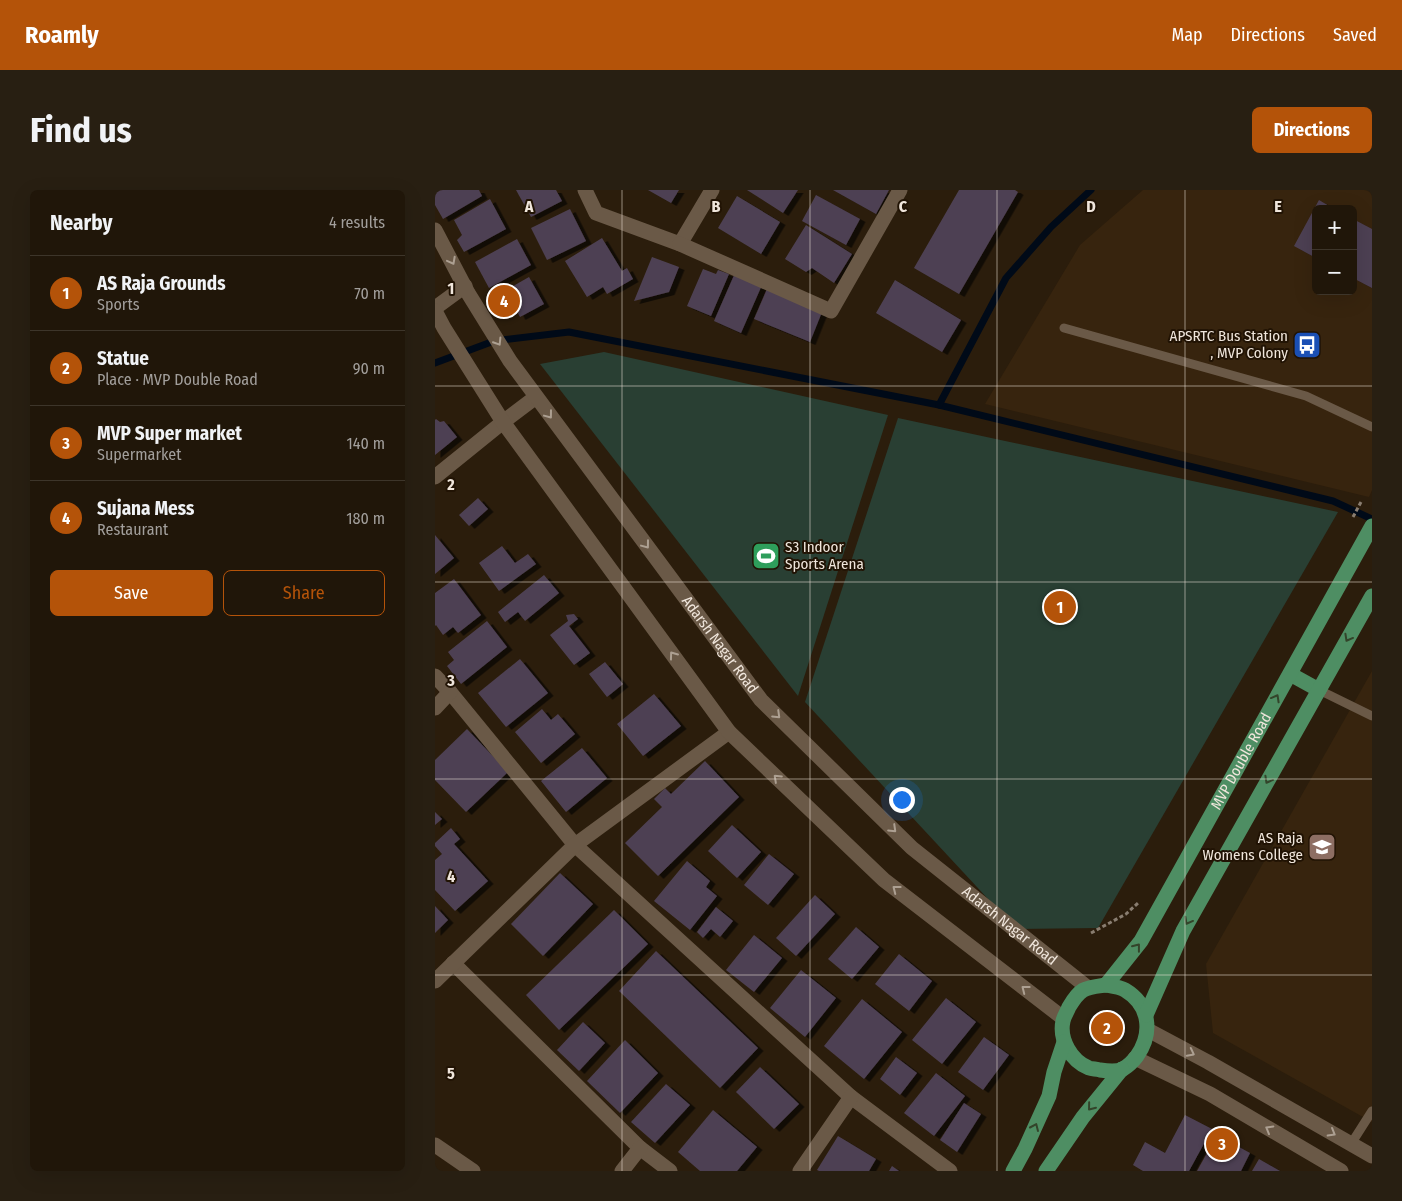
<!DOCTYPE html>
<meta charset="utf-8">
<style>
:root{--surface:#201609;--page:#281f12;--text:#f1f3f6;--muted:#a29f9c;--line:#3d352a;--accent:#b45309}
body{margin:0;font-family:"Fira Sans Condensed",sans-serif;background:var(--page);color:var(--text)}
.controls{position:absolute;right:15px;top:15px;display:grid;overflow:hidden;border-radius:8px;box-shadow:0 5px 20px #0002}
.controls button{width:45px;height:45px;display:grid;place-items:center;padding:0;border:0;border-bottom:1px solid var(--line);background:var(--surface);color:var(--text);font:25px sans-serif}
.you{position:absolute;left:466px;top:609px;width:18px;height:18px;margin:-12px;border:4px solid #fff;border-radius:50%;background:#1a73e8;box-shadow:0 0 0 8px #1a73e833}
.badge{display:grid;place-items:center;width:32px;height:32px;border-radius:50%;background:var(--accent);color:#fff;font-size:16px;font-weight:700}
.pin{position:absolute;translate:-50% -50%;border:2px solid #fff;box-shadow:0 1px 5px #0006}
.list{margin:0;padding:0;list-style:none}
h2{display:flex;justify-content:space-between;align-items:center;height:65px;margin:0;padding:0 20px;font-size:21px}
h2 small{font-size:16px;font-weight:400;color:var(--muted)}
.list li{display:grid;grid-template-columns:32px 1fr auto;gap:15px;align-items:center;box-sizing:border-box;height:75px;padding:0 20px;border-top:1px solid var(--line)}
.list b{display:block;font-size:19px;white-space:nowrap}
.list p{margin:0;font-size:16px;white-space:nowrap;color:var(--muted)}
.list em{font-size:16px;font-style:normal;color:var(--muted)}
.actions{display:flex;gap:10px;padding:15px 20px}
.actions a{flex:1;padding:11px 0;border:1px solid var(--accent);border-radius:8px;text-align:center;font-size:18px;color:var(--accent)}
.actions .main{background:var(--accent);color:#fff}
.map{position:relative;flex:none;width:937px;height:981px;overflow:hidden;border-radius:8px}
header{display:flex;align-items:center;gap:30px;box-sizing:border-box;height:70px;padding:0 25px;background:var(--accent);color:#fff}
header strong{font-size:24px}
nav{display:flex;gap:28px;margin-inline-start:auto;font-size:18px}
.intro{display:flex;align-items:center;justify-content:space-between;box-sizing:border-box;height:120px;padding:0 30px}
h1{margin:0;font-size:35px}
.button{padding:12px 22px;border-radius:8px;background:var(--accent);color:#fff;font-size:18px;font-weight:700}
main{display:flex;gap:30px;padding:0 30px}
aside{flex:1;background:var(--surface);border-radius:8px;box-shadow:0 5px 20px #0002}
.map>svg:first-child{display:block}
.built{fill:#37240e;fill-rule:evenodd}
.green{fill:#293f33}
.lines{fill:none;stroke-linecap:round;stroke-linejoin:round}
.stream{stroke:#000a18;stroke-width:7}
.building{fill:#4e4153;filter:url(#shadow)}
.path{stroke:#897d70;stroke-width:3;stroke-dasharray:4 2.5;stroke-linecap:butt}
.lane{stroke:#6a5947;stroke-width:9}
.street{stroke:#6a5947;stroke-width:15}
.secondary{stroke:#6a5947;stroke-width:15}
.primary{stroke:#4e8e63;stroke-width:15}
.oneway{stroke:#ada092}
.oneway2{stroke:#33442a}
.grid{fill:none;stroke:#f0e6dc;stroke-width:1;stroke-opacity:0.55}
.labels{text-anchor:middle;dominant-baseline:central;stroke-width:4;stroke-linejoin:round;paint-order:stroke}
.poi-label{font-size:15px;fill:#f0e6dc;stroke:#211304;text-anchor:end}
.street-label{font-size:15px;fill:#f0e6dc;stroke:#211304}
.grid-label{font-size:16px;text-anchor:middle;font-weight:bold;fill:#f0e6dc;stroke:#211304;stroke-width:4;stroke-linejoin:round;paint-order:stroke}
</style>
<header>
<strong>Roamly</strong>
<nav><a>Map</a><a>Directions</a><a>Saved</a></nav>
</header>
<div class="intro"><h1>Find us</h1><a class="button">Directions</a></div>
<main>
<aside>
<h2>Nearby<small>4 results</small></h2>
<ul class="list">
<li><span class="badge">1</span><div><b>AS Raja Grounds</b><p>Sports</p></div><em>70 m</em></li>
<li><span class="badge">2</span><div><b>Statue</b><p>Place · MVP Double Road</p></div><em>90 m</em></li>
<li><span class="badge">3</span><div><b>MVP Super market</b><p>Supermarket</p></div><em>140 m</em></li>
<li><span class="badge">4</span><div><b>Sujana Mess</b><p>Restaurant</p></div><em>180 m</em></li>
</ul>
<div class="actions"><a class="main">Save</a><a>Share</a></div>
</aside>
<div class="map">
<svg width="937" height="981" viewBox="0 0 937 981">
<defs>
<filter id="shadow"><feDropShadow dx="5.5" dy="3" stdDeviation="0" flood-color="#0009"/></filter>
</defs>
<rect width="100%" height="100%" fill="#2b1d0c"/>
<g class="built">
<path d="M708,0H937V300L934,307L550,214L645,55ZM881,19H918V101H881Z"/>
<path d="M937,481V932L778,843L771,774Z"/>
</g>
<g class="green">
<path d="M169,162L453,225L363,506L105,174Z"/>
<path d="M463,228L903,322L663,738L581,739L370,512Z"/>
</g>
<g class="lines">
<g class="stream">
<path d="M0,173L59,151L134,142L504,215L898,311L937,329"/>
<path d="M504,215L571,88L616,37L656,0"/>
</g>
</g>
<g class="building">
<path d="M0,0H44L47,6L8,29L0,15Z"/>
<path d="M81,0H121L127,11L96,27Z"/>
<path d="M213,0H244L236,13Z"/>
<path d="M312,0H363L348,23Z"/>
<path d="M398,0H454L441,24Z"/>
<path d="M524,0H580L583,2L524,104L479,78Z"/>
<path d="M381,5L425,29L411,55L367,31Z"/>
<path d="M302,6L345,32L326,64L283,38Z"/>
<path d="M55,9L71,39L29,62L22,50L27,45L19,30Z"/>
<path d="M884,10L899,19H881V68L859,56Z"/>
<path d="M135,19L151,51L112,70L96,38Z"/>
<path d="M918,29L937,39V98L918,88Z"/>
<path d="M371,35L417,64L399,93L377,78L371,82L350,69Z"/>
<path d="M167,48L187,81L192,78L198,89L172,104L168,97L152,107L130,71Z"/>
<path d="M82,49L96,75L54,98L40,72Z"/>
<path d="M217,67L244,77L234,102L199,111Z"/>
<path d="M268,79L281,84L283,80L294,84L276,126L252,116Z"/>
<path d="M300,83L327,95L306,143L279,131Z"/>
<path d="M94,87L109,114L85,127L78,114L60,125L52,111Z"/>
<path d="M460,90L526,130L507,162L441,123Z"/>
<path d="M332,99L387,122L375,152L319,129Z"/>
<path d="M1,229L5,232L9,231L22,247L0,265V230Z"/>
<path d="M43,308L53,319L34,336L24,325Z"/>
<path d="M0,345L19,368L0,384Z"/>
<path d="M67,356L80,373L93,364L101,374L64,401L44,373Z"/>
<path d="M109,385L124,403L90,431L83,422L70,432L63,422Z"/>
<path d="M19,389L46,425L23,443L18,437L8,445L1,435L0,436V403Z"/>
<path d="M139,424L143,429L134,436L155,463L139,475L115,445L133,431L131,425Z"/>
<path d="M52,431L72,457L26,494L12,476L19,470L13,462Z"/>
<path d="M85,469L113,503L71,537L43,503Z"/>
<path d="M170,472L188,494L172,507L154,484Z"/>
<path d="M219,504L246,536L208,566L182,534Z"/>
<path d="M107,519L116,530L123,524L140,544L106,573L80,542Z"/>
<path d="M32,539L73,582L31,622L0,590V570Z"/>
<path d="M147,558L172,588L131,622L106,591Z"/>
<path d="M270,571L304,607L223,686L190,653L227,617L219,609L230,598L236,604Z"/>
<path d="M0,622L7,629L0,635Z"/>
<path d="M297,635L326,662L302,688L273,661Z"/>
<path d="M16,638L25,649L19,654L53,691L20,721L0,700V670L7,664L0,656V653Z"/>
<path d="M334,664L359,684L333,715L309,695Z"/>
<path d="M252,671L275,691L271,697L282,706L255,740L219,711Z"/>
<path d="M125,683L158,714L108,766L76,734Z"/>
<path d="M380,705L400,724L361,766L341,748Z"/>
<path d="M0,716L13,730L0,743Z"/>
<path d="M281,717L298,731L285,747L276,739L268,748L262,742Z"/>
<path d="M179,720L213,754L124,840L91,805Z"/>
<path d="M421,737L444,757L417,789L393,769Z"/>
<path d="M319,745L347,768L319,802L291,780Z"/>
<path d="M221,761L323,858L285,898L184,801Z"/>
<path d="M464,764L497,791L474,821L440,794Z"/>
<path d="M366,780L401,808L370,847L335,818Z"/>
<path d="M511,808L541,832L507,874L477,850Z"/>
<path d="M427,809L467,842L429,889L389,856Z"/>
<path d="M148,832L170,853L144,881L122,860Z"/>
<path d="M549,847L574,865L548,900L523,882Z"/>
<path d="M190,850L223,883L185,923L152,891Z"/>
<path d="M461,867L482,883L465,905L445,889Z"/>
<path d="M325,877L364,914L339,939L301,902Z"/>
<path d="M501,883L530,906L499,946L469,923Z"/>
<path d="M231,894L255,915L220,953L196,932Z"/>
<path d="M529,913L546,924L522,962L505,950Z"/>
<path d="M278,920L322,957L302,981H265L243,962Z"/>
<path d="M750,925L777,939L754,981H708L698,975L710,952L730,963Z"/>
<path d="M782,945L815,963L806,981H762Z"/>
<path d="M403,946L441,969L434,981H384L382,980Z"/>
<path d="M824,969L845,981H817Z"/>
<path d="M457,976L464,981H454Z"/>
</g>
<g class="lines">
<g class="path">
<path d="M918,327L926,312"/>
<path d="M656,743L691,724L703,713"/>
</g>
<g class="lane">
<path d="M629,138L871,206L937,237"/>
<path d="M884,500L937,526"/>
<path d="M916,954L937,921"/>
</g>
<g class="street">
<path d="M150,0L161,23L245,54L277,0"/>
<path d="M245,54L396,121L465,0"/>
<path d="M0,118L30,96"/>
<path d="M0,287L68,232L101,207"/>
<path d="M0,486L15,502L140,655L416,907L515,981"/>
<path d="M0,518L15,502"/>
<path d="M18,773L205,958L235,981"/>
<path d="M0,791L140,655L294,542"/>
<path d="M0,955L38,981"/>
<path d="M187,981L205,958"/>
<path d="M365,981L416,907"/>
</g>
<g class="secondary">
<path id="s1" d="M0,40L33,103L75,171L326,510L477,658L652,797"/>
<path d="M0,121L9,138L68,232L294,542L449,690L628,828"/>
<path d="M713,840L773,872L937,966"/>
<path d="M700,868L775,904L906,981"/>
</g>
<g class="primary">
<path d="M855,484L884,500"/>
<path id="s2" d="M671,795L706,751L937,336"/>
<path d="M671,795C677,796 685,797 690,800C715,815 718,843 702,866C699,870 693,876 688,879C682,882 672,881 665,880C662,879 657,879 654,878C636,871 624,849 628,831C629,826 632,822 634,817C646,797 650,798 671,795Z"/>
<path d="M711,825L748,741L937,406"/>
<path d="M578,981L590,959L614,906L619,882L629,852"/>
<path d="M611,981L648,927L687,879"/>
</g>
</g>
<defs><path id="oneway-chevron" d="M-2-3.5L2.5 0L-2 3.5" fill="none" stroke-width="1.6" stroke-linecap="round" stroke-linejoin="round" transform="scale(1.25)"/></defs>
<g class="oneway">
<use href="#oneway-chevron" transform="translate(17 71) rotate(62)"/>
<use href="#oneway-chevron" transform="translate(63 152) rotate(58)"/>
<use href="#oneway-chevron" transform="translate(114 225) rotate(53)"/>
<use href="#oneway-chevron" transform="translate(211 355) rotate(53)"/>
<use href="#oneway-chevron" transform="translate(238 465) rotate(-126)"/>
<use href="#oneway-chevron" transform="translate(342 525) rotate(44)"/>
<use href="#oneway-chevron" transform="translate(342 588) rotate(-137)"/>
<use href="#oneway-chevron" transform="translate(458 639) rotate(44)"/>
<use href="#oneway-chevron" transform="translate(461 699) rotate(-142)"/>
<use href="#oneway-chevron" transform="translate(590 799) rotate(-142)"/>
<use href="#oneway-chevron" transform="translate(756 863) rotate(27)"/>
<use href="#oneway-chevron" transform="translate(834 939) rotate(-150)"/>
<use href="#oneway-chevron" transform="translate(897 943) rotate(30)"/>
</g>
<g class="oneway2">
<use href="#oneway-chevron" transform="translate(913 448) rotate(119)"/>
<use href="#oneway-chevron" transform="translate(841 508) rotate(-61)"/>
<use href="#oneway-chevron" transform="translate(833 590) rotate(119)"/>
<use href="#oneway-chevron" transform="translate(753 731) rotate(119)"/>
<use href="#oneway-chevron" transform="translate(702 757) rotate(-52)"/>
<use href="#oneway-chevron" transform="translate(656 917) rotate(129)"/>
<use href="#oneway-chevron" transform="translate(600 937) rotate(-66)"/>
</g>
<path class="grid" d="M187,0V981M375,0V981M562,0V981M750,0V981M0,196H937M0,392H937M0,589H937M0,785H937"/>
<defs>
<symbol id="bus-square" viewBox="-11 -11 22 22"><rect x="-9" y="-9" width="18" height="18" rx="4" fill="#1a4fb4" stroke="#211304"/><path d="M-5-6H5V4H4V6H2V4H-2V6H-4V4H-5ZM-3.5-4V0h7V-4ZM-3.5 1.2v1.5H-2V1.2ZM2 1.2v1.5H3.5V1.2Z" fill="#fff"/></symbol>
<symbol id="stadium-square" viewBox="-11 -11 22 22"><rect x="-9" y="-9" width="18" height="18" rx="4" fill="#2e9e5b" stroke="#211304"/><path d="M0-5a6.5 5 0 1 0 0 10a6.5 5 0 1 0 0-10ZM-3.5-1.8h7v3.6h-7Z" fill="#fff"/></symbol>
<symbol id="university-square" viewBox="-11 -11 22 22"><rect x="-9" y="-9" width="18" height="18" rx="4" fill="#8d6e63" stroke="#211304"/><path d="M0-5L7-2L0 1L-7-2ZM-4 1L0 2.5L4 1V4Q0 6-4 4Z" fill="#fff"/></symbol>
</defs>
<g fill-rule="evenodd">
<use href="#bus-square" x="856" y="139" width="32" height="32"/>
<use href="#stadium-square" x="315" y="350" width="32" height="32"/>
<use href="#university-square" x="871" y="641" width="32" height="32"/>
</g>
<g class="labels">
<g class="poi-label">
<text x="853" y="146">APSRTC Bus Station<tspan x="853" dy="17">, MVP Colony</tspan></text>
<text x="350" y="357" text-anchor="start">S3 Indoor<tspan x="350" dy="17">Sports Arena</tspan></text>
<text x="868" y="648">AS Raja<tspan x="868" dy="17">Womens College</tspan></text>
</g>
<g class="street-label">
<text stroke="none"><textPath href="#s1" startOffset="504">Adarsh Nagar Road</textPath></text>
<text stroke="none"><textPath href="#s2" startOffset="262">MVP Double Road</textPath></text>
<text stroke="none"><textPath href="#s1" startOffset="909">Adarsh Nagar Road</textPath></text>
</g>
</g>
<g class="grid-label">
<text x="94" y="22">A</text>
<text x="281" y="22">B</text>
<text x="468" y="22">C</text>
<text x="656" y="22">D</text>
<text x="843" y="22">E</text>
<text x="16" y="104">1</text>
<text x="16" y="300">2</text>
<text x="16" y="496">3</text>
<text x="16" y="692">4</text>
<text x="16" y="889">5</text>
</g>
</svg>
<div class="controls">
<button>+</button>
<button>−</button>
</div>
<div class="you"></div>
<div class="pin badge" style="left:625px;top:417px">1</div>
<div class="pin badge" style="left:672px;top:838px">2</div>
<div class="pin badge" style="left:787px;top:954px">3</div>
<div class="pin badge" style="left:69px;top:111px">4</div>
</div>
</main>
